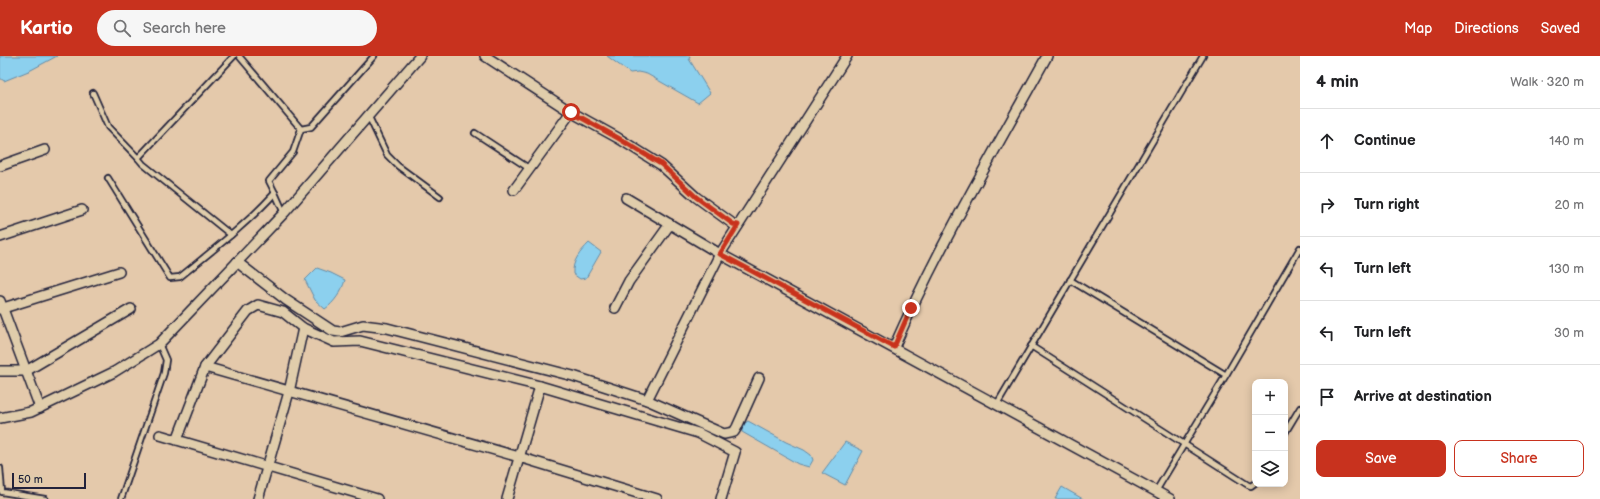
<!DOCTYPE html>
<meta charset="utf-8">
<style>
:root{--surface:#fff;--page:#f6f6f6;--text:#202124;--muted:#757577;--line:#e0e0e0;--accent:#c8321e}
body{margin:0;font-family:"Balsamiq Sans",sans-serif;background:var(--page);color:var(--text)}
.controls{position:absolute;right:12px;bottom:12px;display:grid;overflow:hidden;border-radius:8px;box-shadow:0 2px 10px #0003}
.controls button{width:36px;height:36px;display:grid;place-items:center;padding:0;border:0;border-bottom:1px solid var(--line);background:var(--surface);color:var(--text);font:20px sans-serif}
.scale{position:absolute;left:12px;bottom:10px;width:74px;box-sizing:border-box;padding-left:4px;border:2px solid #22223b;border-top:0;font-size:11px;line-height:14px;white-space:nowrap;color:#22223b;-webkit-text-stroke:3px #e0cdab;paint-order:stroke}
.stop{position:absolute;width:12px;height:12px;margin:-9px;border:3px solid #c8321e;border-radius:50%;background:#fff}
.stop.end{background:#c8321e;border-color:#fff;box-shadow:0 1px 4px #0008}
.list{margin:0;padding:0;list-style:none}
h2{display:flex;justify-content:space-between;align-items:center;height:52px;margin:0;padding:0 16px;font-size:17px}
h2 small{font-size:13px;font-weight:400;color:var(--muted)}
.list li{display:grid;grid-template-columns:26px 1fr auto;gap:12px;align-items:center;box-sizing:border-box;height:64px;padding:0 16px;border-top:1px solid var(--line)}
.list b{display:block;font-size:15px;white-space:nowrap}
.list em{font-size:13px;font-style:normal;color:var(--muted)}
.actions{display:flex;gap:8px;padding:12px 16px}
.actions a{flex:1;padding:9px 0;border:1px solid var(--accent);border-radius:8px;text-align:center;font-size:14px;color:var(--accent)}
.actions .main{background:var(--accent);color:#fff}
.icon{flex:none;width:22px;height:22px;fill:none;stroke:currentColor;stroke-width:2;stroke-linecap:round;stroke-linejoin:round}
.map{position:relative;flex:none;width:1300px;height:443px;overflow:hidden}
header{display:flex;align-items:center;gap:24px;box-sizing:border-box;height:56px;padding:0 20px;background:var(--accent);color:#fff}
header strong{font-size:19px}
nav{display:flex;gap:22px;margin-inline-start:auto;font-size:14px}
.search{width:280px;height:36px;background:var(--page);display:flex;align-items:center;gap:10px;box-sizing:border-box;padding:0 14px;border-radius:22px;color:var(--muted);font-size:15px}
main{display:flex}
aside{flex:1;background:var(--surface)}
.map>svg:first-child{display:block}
.water{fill:#8cd0ee;stroke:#628aa6}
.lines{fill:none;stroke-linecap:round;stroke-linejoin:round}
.lane-casing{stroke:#22223b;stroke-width:8}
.street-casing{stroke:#22223b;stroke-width:12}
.lane{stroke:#e0cdab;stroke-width:4.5}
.street{stroke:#e0cdab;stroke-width:9}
.route{stroke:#c8321e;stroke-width:5}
</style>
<header>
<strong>Kartio</strong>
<div class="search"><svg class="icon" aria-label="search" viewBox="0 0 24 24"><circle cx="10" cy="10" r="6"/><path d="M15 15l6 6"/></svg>Search here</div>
<nav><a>Map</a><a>Directions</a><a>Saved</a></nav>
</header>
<main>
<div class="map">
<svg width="1300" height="443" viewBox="0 0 1300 443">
<rect width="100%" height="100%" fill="#e4c9ab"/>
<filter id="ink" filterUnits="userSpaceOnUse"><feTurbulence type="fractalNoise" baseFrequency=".025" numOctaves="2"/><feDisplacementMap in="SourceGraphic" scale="8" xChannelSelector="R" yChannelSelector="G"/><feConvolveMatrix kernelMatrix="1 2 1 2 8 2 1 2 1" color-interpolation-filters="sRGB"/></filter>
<g filter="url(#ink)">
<g class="water">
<path d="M0,0H57L31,14L4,25L0,22Z"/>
<path d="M607,0H690L689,3L710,37L698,47L647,18L638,16L630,17Z"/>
<path d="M589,187L601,196L586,222L580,223L573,218C572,205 580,196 589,187Z"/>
<path d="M317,212L331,217L345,224C342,235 334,247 325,253L315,244L305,224Z"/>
<path d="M748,365L786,386L804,394L811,399L813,404L809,411L798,408L742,376V369Z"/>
<path d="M845,386L863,395L845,429L822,417Z"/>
<path d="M1062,431L1083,443H1055Z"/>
</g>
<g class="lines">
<defs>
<g id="lane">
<path d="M239,0L301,73L311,71L374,0"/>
<path d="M93,37L108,71L138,102"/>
<path d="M368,59L387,99L398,110L440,141"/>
<path d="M475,77L530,113"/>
<path d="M108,122L170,222L180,221C213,194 247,168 275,137L284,157"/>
<path d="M275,137L269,125L293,96L301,73"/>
<path d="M231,179L143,108L138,102L234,0"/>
<path d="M1070,224L1226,319"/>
<path d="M1031,290L1248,429L1251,430L1255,427"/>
<path d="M997,348L1203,0"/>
<path d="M1285,377L1300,352"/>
<path d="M0,412L2,436L45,443"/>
<path d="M1156,435L1226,319L1300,192"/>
<path d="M121,443L164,317L166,304L159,288"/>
</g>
<g id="street">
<path d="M485,0L571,56L618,82L661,109L696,141L733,168L738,169"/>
<path d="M847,0L720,198L1170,443"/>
<path d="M0,110L45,94"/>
<path d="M514,134L571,56"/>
<path d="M626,142L720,198L647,344"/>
<path d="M0,181L82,154"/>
<path d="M237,206L286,244L333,275L340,276L363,269L387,272L573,320L647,344L724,378L734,376L737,371L759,322"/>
<path d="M0,245L40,352"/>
<path d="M615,252L629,225L670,168"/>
<path d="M0,253L119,216"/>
<path d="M894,291C938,191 994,96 1047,0"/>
<path d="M205,311L519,401L657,443"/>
<path d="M0,315H26L131,253"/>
<path d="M0,362L31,356L114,316L159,288L284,157L420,0"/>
<path d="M160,379L377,443"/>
<path d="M177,384L205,311L248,255L258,249L283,256L303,272L334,286L360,285L540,330L698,377L735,396L721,443"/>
<path d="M258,443L289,336L303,272"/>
<path d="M507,443L540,330"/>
</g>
</defs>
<use href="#lane" class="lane-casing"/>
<use href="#street" class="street-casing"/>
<use href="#lane" class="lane"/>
<use href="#street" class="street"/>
</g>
</g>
<g class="lines" filter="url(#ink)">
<path class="route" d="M571,56L618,82L661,108L696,141L733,168L738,169L720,198L894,291L911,252"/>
</g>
</svg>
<div class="controls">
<button>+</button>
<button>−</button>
<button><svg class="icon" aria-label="layers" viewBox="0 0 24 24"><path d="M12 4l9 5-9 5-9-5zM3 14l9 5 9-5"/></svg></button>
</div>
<div class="scale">50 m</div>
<div class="stop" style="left:571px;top:56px"></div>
<div class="stop end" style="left:911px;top:252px"></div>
</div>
<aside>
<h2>4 min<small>Walk · 320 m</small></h2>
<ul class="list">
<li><svg class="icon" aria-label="ahead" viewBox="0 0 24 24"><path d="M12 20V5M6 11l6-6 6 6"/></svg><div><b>Continue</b></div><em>140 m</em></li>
<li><svg class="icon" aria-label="right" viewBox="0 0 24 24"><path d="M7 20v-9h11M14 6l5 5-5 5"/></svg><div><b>Turn right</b></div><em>20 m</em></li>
<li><svg class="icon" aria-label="left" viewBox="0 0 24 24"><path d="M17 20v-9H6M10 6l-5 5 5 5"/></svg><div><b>Turn left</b></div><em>130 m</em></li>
<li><svg class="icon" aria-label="left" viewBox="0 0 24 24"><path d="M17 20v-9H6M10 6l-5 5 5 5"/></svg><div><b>Turn left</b></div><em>30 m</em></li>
<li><svg class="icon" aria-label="arrive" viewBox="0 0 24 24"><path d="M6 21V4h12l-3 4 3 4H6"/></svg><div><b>Arrive at destination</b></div></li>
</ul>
<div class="actions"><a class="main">Save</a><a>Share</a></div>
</aside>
</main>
